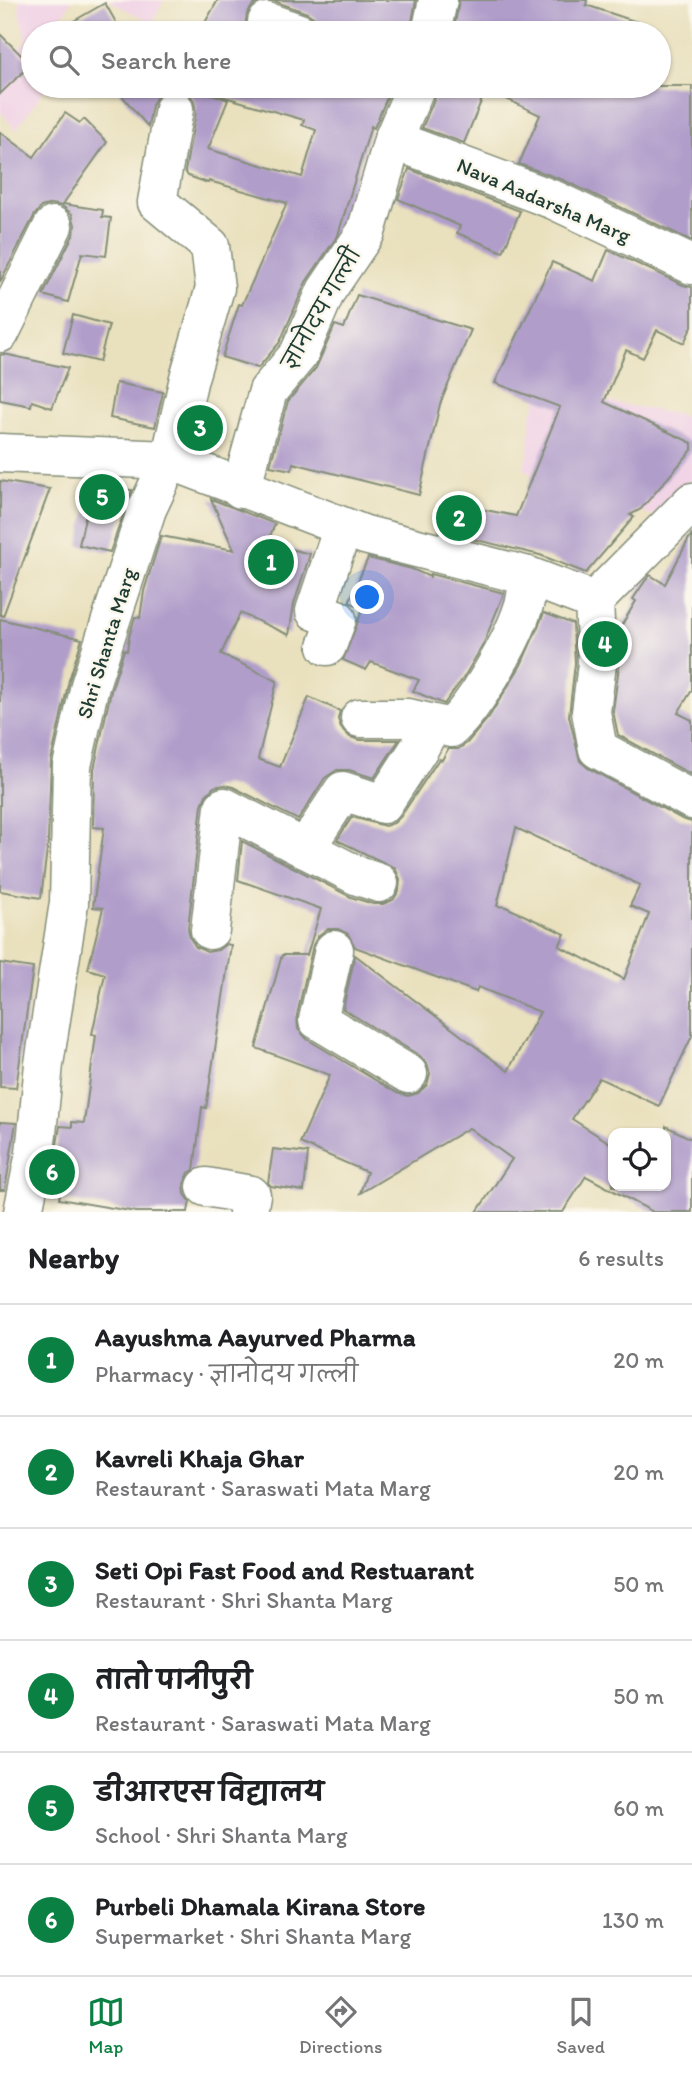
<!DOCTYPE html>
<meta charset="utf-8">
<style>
:root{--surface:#fff;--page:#f2f2f2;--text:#202124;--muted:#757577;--line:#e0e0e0;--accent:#0b8043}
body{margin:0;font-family:Itim,"Playpen Sans Deva",sans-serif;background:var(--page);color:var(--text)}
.controls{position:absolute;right:21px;bottom:21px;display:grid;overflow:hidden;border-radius:14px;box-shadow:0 2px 5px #0004}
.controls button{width:63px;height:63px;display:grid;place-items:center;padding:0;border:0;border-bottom:2px solid var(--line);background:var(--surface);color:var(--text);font:35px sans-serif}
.you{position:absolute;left:368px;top:598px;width:24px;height:24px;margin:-18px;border:5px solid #fff;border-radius:50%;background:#1a73e8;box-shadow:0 0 0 10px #1a73e833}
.badge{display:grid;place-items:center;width:46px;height:46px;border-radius:50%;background:var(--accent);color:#fff;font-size:23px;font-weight:700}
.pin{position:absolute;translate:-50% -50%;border:4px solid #fff;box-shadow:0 2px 7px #0006}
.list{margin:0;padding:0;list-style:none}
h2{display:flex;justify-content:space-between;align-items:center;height:91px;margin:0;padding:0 28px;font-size:30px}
h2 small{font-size:23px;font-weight:400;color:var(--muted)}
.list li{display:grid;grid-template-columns:46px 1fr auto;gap:21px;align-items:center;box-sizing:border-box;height:112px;padding:0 28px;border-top:2px solid var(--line)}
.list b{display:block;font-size:26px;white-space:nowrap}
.list p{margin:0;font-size:23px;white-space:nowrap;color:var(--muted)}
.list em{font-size:23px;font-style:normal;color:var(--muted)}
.icon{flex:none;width:38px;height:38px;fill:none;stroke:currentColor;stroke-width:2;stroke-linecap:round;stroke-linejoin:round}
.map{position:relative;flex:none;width:692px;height:1212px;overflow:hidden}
.search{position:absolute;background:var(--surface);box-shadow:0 2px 5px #0004;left:21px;right:21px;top:21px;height:77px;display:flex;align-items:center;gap:18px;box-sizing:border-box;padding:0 24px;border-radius:38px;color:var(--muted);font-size:26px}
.sheet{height:763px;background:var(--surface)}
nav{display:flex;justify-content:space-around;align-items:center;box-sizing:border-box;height:98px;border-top:2px solid var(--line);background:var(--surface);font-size:19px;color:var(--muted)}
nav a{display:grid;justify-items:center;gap:4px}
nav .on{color:var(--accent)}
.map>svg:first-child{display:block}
.built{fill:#f0d0e5}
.building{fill:#b09dca;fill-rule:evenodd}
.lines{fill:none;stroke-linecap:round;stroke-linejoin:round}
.minor-casing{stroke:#848e78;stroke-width:41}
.minor{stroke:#fff;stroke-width:38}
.labels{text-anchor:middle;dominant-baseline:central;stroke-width:5;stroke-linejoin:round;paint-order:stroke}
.street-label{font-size:21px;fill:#1f3d34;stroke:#fbf7ec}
</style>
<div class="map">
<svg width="692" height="1212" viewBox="0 0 692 1212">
<rect width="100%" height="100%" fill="#fbf7ec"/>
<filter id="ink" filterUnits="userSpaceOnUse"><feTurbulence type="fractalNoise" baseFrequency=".0143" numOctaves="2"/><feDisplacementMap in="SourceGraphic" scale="14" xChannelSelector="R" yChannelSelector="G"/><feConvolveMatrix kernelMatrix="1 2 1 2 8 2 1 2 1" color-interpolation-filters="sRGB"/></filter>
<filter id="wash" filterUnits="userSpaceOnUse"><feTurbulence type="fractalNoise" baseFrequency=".00686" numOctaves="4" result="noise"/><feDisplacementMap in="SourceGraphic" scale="28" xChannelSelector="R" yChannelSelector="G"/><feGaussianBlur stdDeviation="1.57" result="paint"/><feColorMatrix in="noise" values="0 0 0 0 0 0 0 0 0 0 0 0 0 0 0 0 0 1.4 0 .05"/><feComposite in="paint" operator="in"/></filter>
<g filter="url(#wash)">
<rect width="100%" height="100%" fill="#e9e0bd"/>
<g class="built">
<path d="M20,0H72L55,27L59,33H33V86H47L16,130L0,111V64L26,42L19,7Z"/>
<path d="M108,0H164L152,23Z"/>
<path d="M541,390L692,417V528L536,478L523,468L528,455L531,416Z"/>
</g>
<g id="blocks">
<g class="building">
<path d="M218,0H416L410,33H320L316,19L307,13L274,1L263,0L253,5L247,14L245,25L249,33H199Z"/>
<path d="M459,0H587L586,5L655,28L654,33H476L455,23Z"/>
<path d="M105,3L122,33H53Z"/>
<path d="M0,34L25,59V70L0,94Z"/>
<path d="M114,86H190L228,100L208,149L302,177L316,130L302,125L304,120L211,93L212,86H392L374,128L371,126L338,235L306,282L280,342L258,368L222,357L239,304L242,305L287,203L209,181L208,183L188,176L185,171L196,112L194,101L188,92L177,87L167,88L158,94L152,105L148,127Z"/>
<path d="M437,86H692V241L563,180L519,164L540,115L486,89L464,143L422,128L436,95Z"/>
<path d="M65,113L80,123L84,119L107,142L63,204L103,210L102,217L111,218L106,256L82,253L68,302L43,295L73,235L75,225L72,214L62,206L52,204L41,207L34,216L0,282V132L34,157Z"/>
<path d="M409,169L520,211L503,252L457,233L460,226L398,199Z"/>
<path d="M608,250L683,285L692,287V326L684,343L657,330L643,358L626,350L604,402L692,443V450L641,509L630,515L634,517L586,573L540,555L439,531L445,502L516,516L560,407L495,383L552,262L595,281Z"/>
<path d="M357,295L471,330L440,404L419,495L293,463L292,470L270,466L288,401L316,368L335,325L344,328Z"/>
<path d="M73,315L109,325L99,362L63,353Z"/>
<path d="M4,354L68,368L52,408L32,401L31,406L0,400V355Z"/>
<path d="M116,383L163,392L155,427L110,418Z"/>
<path d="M0,481L50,489L3,616L0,615Z"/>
<path d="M92,486L132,490L110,552L79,545Z"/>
<path d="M211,499L275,524L267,543L310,554L294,604L289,635L240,613L221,654L277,681L258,759L280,767L309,697L340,711L338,719L341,728L350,737L360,740H399L374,778L349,770H337L325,778L298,820L233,787L224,785L214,787L206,795L202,805L188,928L190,938L196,947L207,952L218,950L226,944L231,945L206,1108L202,1107L194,1170L189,1173L184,1184L185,1194L190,1201L188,1212H136L59,1199L60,1194L49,1193L60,1126L72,1127V1122L84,1123L96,1035L92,1034L105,974L88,969L103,908L93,907L104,828L93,827L94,769L111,691L124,650L127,651L129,637L135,617L140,618L144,591L161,536L234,550Z"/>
<path d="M692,533V690L678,713L692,720V775L618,735L613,711L619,666L617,633L636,601L633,599L645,581L650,575L665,584Z"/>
<path d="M368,558L412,569L430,577V574L504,593L483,645L464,677L444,704L413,691L419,680L371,662L366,670L343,660L363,608L349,602Z"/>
<path d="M544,613L573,624L575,663L569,716L580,761L588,768L682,819L692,822V1036L659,1106L599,1078L572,1119L613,1145V1186H666V1126L692,1139V1212H653L586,1176L563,1212H477L512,1159L469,1128L360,1193L367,1172L300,1143L330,1075L256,1048L282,955H307L321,909L238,880L242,841L351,897L373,904H383L393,900L399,891L400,879L395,868L337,840L352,817L385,826L394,823L401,816L439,759L442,760L448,749H458L467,743L489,717L521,665ZM516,828L640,885L630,906L649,914L624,979L559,946L565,934L506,907L497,906ZM327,929H338L348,934L355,947L476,992L478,987L540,1012L508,1071L355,955L343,1009L420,1056L427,1064L430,1074L427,1085L418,1093L408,1096L397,1093L307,1039L298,1029L297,1015L313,945L318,936Z"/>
<path d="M0,619L82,639L69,680L51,761L48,841L41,898L0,891Z"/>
<path d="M0,963L33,968L16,1088L0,1087Z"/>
<path d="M0,1122L16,1123L5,1190H0Z"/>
<path d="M273,1149L308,1153L304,1191L271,1186L268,1183Z"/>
</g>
</g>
</g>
<g filter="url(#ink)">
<use href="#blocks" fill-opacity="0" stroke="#848e78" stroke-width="2"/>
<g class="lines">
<defs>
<g id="minor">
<path d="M267,22L299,33"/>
<path d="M431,33L438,0"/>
<path d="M393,140L554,200L692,265"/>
<path d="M0,333L53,226"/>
<path d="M0,453L170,460L365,535L528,576L594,601"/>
<path d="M241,489L268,391L299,354L326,291L366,232L393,140L416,86"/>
<path d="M594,601L597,664L591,712L598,749L692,800"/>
<path d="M594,601L692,502"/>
<path d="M327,646L337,619L315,611L343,527"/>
<path d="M360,718H408L451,728C476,705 512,642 523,608C527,598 527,586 528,576"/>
<path d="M305,849L343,791L383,804L420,747L432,724"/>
<path d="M210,930L224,807L358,876L379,883"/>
<path d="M334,950L318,1020L408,1074"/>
<path d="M206,1187L251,1195L248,1212"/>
<path d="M23,1212L35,1153L44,1064L69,903L72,766L90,685L147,509L170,460L189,378L215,288L210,246L157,202L174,109"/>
</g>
</defs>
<use href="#minor" class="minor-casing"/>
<use href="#minor" class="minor"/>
</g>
</g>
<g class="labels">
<g class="street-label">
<text transform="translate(544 200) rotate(23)">Nava Aadarsha Marg</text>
<text transform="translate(321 308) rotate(-60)">ज्ञानोदय गल्ली</text>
<text transform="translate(106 643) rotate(-73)">Shri Shanta Marg</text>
</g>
</g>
</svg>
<div class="controls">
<button><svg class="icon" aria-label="locate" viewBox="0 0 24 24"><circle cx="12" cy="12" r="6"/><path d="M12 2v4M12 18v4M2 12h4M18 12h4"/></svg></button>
</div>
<div class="you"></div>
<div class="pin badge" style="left:271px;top:562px">1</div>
<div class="pin badge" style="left:459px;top:518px">2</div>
<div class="pin badge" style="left:200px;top:428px">3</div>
<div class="pin badge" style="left:605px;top:644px">4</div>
<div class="pin badge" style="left:102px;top:497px">5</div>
<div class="pin badge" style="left:52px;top:1172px">6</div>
<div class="search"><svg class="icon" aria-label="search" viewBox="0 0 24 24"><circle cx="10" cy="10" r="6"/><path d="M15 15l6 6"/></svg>Search here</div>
</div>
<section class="sheet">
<h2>Nearby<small>6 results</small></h2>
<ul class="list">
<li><span class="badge">1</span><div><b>Aayushma Aayurved Pharma</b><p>Pharmacy · ज्ञानोदय गल्ली</p></div><em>20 m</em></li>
<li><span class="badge">2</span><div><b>Kavreli Khaja Ghar</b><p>Restaurant · Saraswati Mata Marg</p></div><em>20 m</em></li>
<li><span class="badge">3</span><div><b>Seti Opi Fast Food and Restuarant</b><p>Restaurant · Shri Shanta Marg</p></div><em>50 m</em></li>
<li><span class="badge">4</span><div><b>तातो पानीपुरी</b><p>Restaurant · Saraswati Mata Marg</p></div><em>50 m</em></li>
<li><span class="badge">5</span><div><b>डीआरएस विद्यालय</b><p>School · Shri Shanta Marg</p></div><em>60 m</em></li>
<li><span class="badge">6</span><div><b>Purbeli Dhamala Kirana Store</b><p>Supermarket · Shri Shanta Marg</p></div><em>130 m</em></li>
</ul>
</section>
<nav>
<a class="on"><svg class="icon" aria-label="map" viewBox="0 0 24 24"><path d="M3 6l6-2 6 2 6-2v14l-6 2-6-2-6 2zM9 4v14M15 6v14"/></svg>Map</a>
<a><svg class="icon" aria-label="directions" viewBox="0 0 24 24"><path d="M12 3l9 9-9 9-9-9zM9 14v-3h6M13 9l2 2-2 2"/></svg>Directions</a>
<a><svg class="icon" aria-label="saved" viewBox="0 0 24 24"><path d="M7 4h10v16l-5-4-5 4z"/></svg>Saved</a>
</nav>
